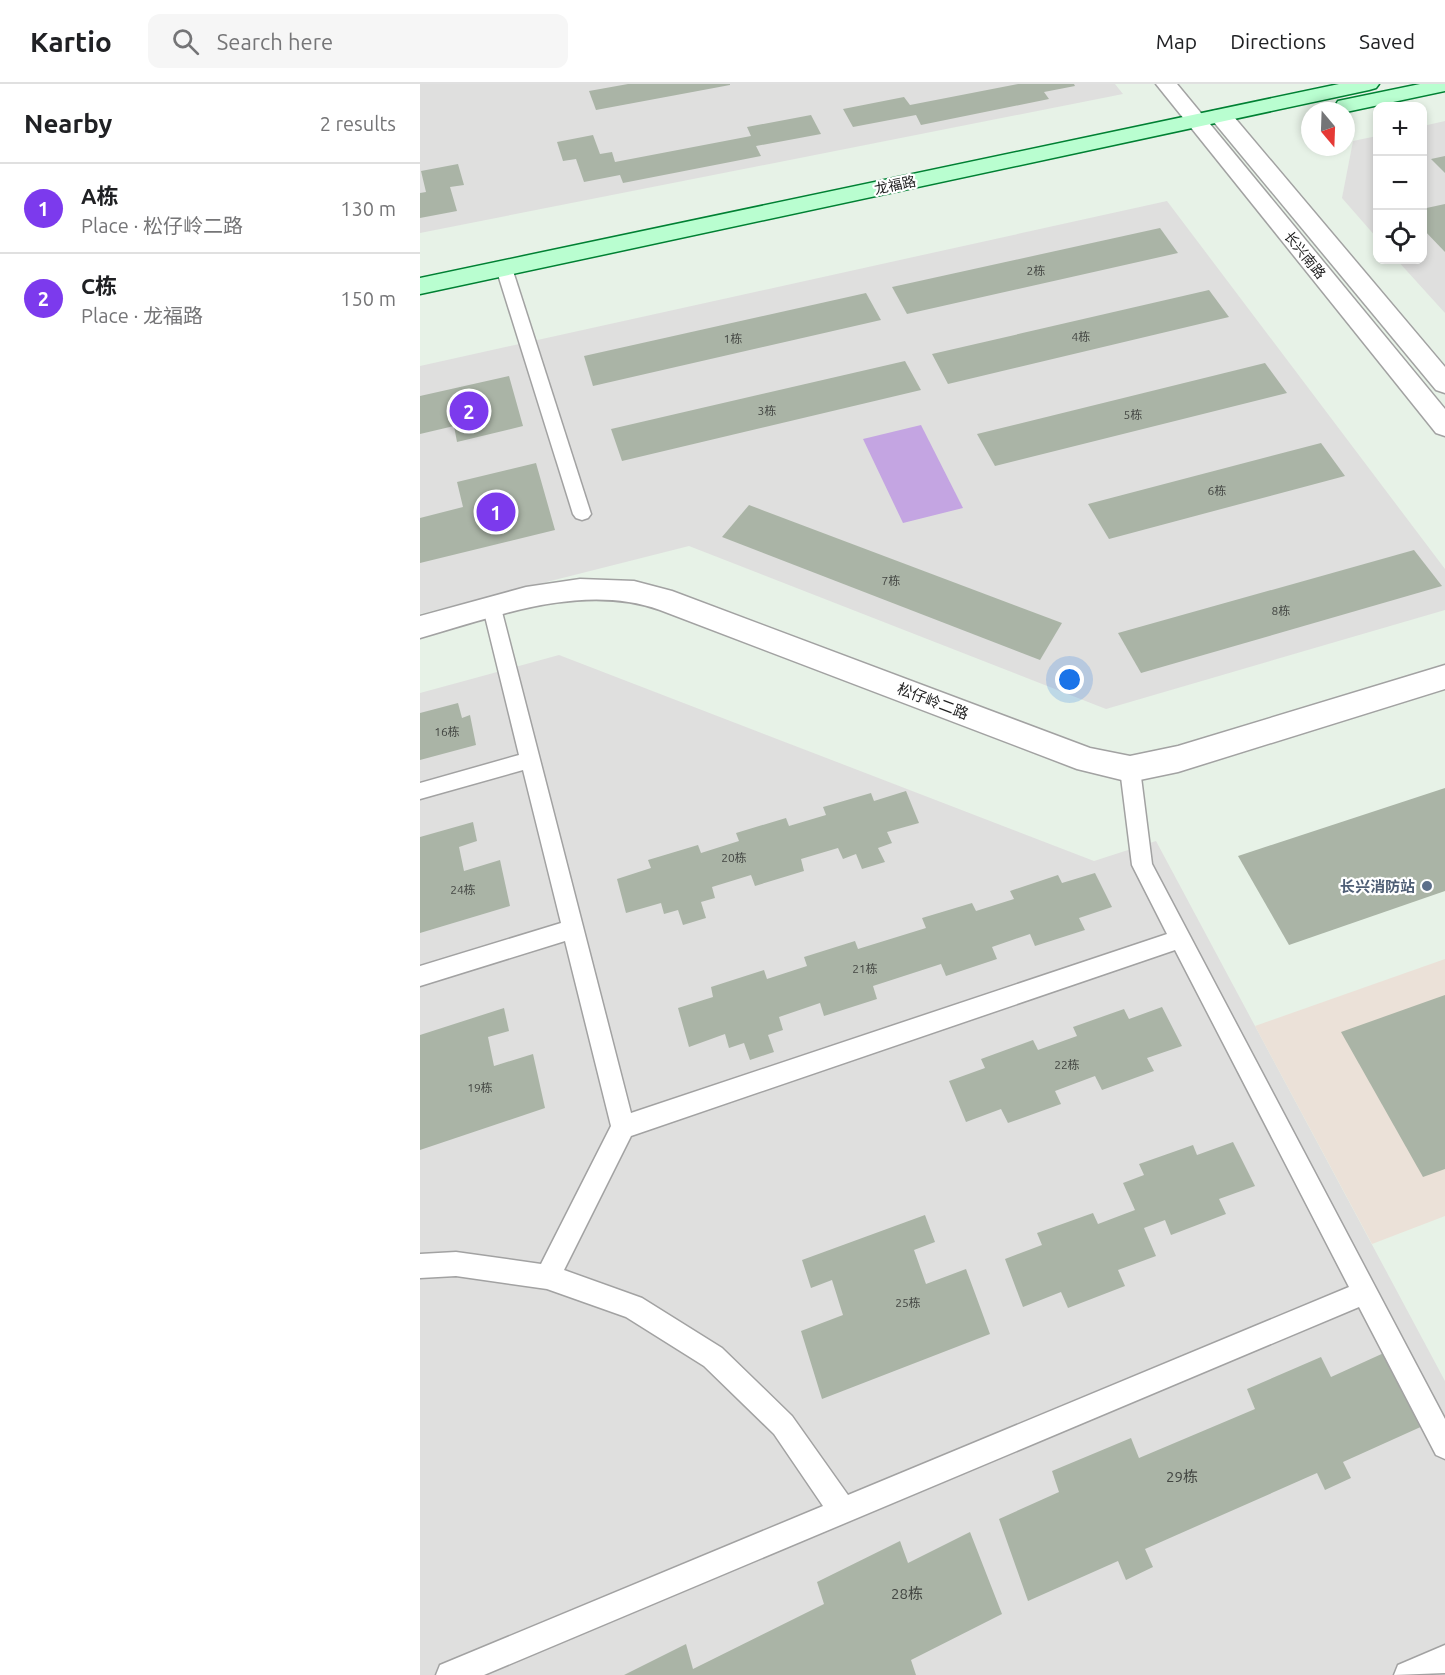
<!DOCTYPE html>
<meta charset="utf-8">
<style>
:root{--surface:#fff;--page:#f6f6f6;--text:#202124;--muted:#757577;--line:#e0e0e0;--accent:#7c3aed}
body{margin:0;font-family:Ubuntu,"Noto Sans SC",sans-serif;background:var(--page);color:var(--text)}
.controls{position:absolute;right:18px;top:18px;display:grid;overflow:hidden;border-radius:12px;box-shadow:0 3px 9px #0003}
.controls button{width:54px;height:54px;display:grid;place-items:center;padding:0;border:0;border-bottom:2px solid var(--line);background:var(--surface);color:var(--text);font:30px sans-serif}
.compass{position:absolute;left:881px;top:18px;width:54px;height:54px;border-radius:50%;background:var(--surface);box-shadow:0 3px 9px #0003;rotate:161deg}
.you{position:absolute;left:650px;top:596px;width:21px;height:21px;margin:-15px;border:4px solid #fff;border-radius:50%;background:#1a73e8;box-shadow:0 0 0 9px #1a73e833}
.badge{display:grid;place-items:center;width:39px;height:39px;border-radius:50%;background:var(--accent);color:#fff;font-size:20px;font-weight:700}
.pin{position:absolute;translate:-50% -50%;border:3px solid #fff;box-shadow:0 2px 6px #0006}
.list{margin:0;padding:0;list-style:none}
h2{display:flex;justify-content:space-between;align-items:center;height:78px;margin:0;padding:0 24px;font-size:26px}
h2 small{font-size:20px;font-weight:400;color:var(--muted)}
.list li{display:grid;grid-template-columns:39px 1fr auto;gap:18px;align-items:center;box-sizing:border-box;height:90px;padding:0 24px;border-top:2px solid var(--line)}
.list b{display:block;font-size:22px;white-space:nowrap}
.list p{margin:0;font-size:20px;white-space:nowrap;color:var(--muted)}
.list em{font-size:20px;font-style:normal;color:var(--muted)}
.icon{flex:none;width:33px;height:33px;fill:none;stroke:currentColor;stroke-width:2;stroke-linecap:round;stroke-linejoin:round}
.map{position:relative;flex:none;width:1025px;height:1591px;overflow:hidden}
header{display:flex;align-items:center;gap:36px;box-sizing:border-box;height:84px;padding:0 30px;background:var(--surface);border-bottom:2px solid var(--line)}
header strong{font-size:28px}
nav{display:flex;gap:33px;margin-inline-start:auto;font-size:21px}
.search{width:420px;height:54px;background:var(--page);display:flex;align-items:center;gap:15px;box-sizing:border-box;padding:0 21px;border-radius:12px;color:var(--muted);font-size:22px}
main{display:flex}
aside{flex:1;background:var(--surface)}
.map>svg:first-child{display:block}
.residential{fill:#dfdfde}
.industrial{fill:#ebe1d8}
.water{fill:#c4a5e2}
.building{fill:#aab4a6}
.lines{fill:none;stroke-linecap:round;stroke-linejoin:round}
.lane-casing{stroke:#a2a2a2;stroke-width:3}
.street-casing{stroke:#a2a2a2;stroke-width:3}
.secondary-casing{stroke:#008033;stroke-width:3}
.lane{fill:#fff;fill-rule:evenodd}
.street{fill:#fff;fill-rule:evenodd}
.secondary{fill:#b9fed0;fill-rule:evenodd}
.service-dot{fill:#5c6f8a;stroke:#fff;stroke-width:2}
.labels{text-anchor:middle;dominant-baseline:central;stroke-width:4.5;stroke-linejoin:round;paint-order:stroke}
.number-label{font-size:12px;fill:#434642}
.far-street-label{font-size:14px;fill:#212121;stroke:#fff}
.street-label{font-size:15px;fill:#212121;stroke:#fff}
.service-label{font-size:15px;font-weight:bold;fill:#4e5e75;stroke:#fff;text-anchor:end}
.near-number-label{font-size:15px;fill:#434642}
</style>
<header>
<strong>Kartio</strong>
<div class="search"><svg class="icon" aria-label="search" viewBox="0 0 24 24"><circle cx="10" cy="10" r="6"/><path d="M15 15l6 6"/></svg>Search here</div>
<nav><a>Map</a><a>Directions</a><a>Saved</a></nav>
</header>
<main>
<aside>
<h2>Nearby<small>2 results</small></h2>
<ul class="list">
<li><span class="badge">1</span><div><b>A栋</b><p>Place · 松仔岭二路</p></div><em>130 m</em></li>
<li><span class="badge">2</span><div><b>C栋</b><p>Place · 龙福路</p></div><em>150 m</em></li>
</ul>
</aside>
<div class="map">
<svg width="1025" height="1591" viewBox="0 0 1025 1591">
<rect width="100%" height="100%" fill="#e7f2e7"/>
<g class="residential">
<path d="M0,0H695L703,10L0,149Z"/>
<path d="M1025,37V229L977,176H1002L1003,42Z"/>
<path d="M957,52H958L957,154L922,114L933,57Z"/>
<path d="M747,117L1025,485V526L686,625L269,462L0,530V282Z"/>
<path d="M139,571L674,777L736,757L1025,1297V1591H0V609Z"/>
</g>
<path class="industrial" d="M1025,875V1132L952,1160L835,942Z"/>
<path class="water" d="M501,341L543,424L483,439L443,355Z"/>
<g class="building">
<path d="M208,0H310V1L176,26L169,7Z"/>
<path d="M598,0H654L655,2L624,8L629,15L501,41L496,31L433,43L423,25L484,13L490,21Z"/>
<path d="M391,31L401,50L336,62L341,72L203,99L200,91L164,98L156,75L143,77L137,58L173,51L180,70L192,68L195,78L331,52L327,43Z"/>
<path d="M1025,72V89L1011,75Z"/>
<path d="M38,80L44,101L30,103L37,127L0,134V109L6,108L1,87Z"/>
<path d="M1025,120V168L1002,144V125Z"/>
<path d="M740,144L758,169L487,230L472,203Z"/>
<path d="M789,206L809,233L528,300L512,270Z"/>
<path d="M446,209L461,236L173,302L164,272Z"/>
<path d="M485,277L501,306L202,377L191,345Z"/>
<path d="M845,279L867,309L575,382L557,350Z"/>
<path d="M89,292L103,342L37,358L34,342L0,350V312Z"/>
<path d="M901,359L925,392L689,455L668,420Z"/>
<path d="M116,379L135,446L0,479V434L43,423L37,398Z"/>
<path d="M329,421L642,539L620,576L302,453Z"/>
<path d="M994,466L1022,502L721,589L698,549Z"/>
<path d="M38,619L42,634L50,631L56,661L0,676V629Z"/>
<path d="M1025,704V807L869,861L818,772Z"/>
<path d="M486,707L499,739L467,748L472,759L458,764L465,778L442,785L436,770L423,775L418,764L381,775L384,787L335,802L331,791L292,803L295,814L281,818L286,834L263,841L258,826L244,830L241,819L206,829L197,795L231,784L228,776L278,761L281,769L319,757L316,749L366,734L369,742L406,731L403,723L451,709L454,717Z"/>
<path d="M53,738L57,757L39,763L44,787L80,776L90,822L0,849V753Z"/>
<path d="M675,789L692,823L659,834L665,846L615,862L610,850L572,863L577,875L526,892L521,880L453,902L457,915L404,932L400,919L359,933L363,946L348,951L354,968L330,976L324,959L309,964L305,950L269,963L258,924L293,913L291,903L344,886L347,895L387,882L384,873L435,857L438,865L506,844L502,834L552,819L556,827L594,815L590,807L638,791L642,799Z"/>
<path d="M1025,911V1085L1003,1093L921,948Z"/>
<path d="M742,923L762,962L727,974L734,987L682,1006L675,992L635,1007L641,1020L588,1039L581,1025L546,1038L529,997L565,984L561,975L613,956L618,966L657,952L653,943L704,925L709,935Z"/>
<path d="M84,924L89,947L68,953L74,982L113,970L125,1024L0,1066V951Z"/>
<path d="M813,1058L835,1102L799,1115L806,1130L751,1151L745,1136L724,1144L736,1172L698,1186L705,1202L648,1224L641,1208L603,1223L585,1175L622,1161L617,1149L673,1129L678,1140L715,1126L703,1099L724,1091L719,1080L773,1061L777,1071Z"/>
<path d="M505,1131L515,1158L494,1166L506,1200L546,1185L570,1250L402,1315L381,1247L423,1231L412,1196L391,1204L382,1176Z"/>
<path d="M966,1268L1005,1341L923,1378L931,1394L905,1406L897,1389L725,1465L733,1483L706,1496L698,1477L608,1517L579,1435L639,1408L632,1387L711,1354L719,1374L835,1325L827,1305L901,1273L911,1293Z"/>
<path d="M550,1448L582,1530L491,1576L496,1591H204L266,1560L273,1585L404,1520L397,1498L480,1457L488,1479Z"/>
</g>
<g class="lines">
<defs>
<g id="lane">
<path d="M84,179L92,184L171,430L168,434L162,436L156,434L153,430L76,184Z"/>
<path d="M72,517L79,519L81,524L211,1029L747,850L712,781L700,685L703,679L710,677L717,679L720,685L732,780L1025,1335V1375L1016,1371L939,1223L64,1591H16L20,1581L403,1422L354,1350L284,1282L206,1233L127,1205L36,1192L0,1194V1170L36,1168L121,1180L191,1042L145,857L0,902V882L141,839L103,686L0,715V699L99,671L63,524L65,519ZM755,866L929,1203L428,1411L372,1332L302,1264L222,1214L144,1186L211,1052Z"/>
<path d="M1025,1561V1589L974,1591L978,1581Z"/>
</g>
<g id="street">
<path d="M736,0H757L1025,325V352L1016,349Z"/>
<path d="M801,26L809,27L1025,283V309L1016,306L793,37L790,32L793,27Z"/>
<path d="M160,495L214,497L252,507L670,664L710,672L758,662L1025,581V605L758,688L710,698L657,685L240,526C162,498 75,533 0,554V532L106,503Z"/>
</g>
<g id="secondary">
<path d="M919,0H959L956,4L949,6L0,210V194Z"/>
<path d="M1000,0H1025V7L926,28L918,27L915,22L918,17Z"/>
</g>
</defs>
<use href="#lane" class="lane-casing"/>
<use href="#street" class="street-casing"/>
<use href="#secondary" class="secondary-casing"/>
<use href="#lane" class="lane"/>
<use href="#street" class="street"/>
<use href="#secondary" class="secondary"/>
</g>
<circle class="service-dot" cx="1007" cy="802" r="6"/>
<g class="labels">
<g class="number-label">
<text x="616" y="186">2栋</text>
<text x="661" y="252">4栋</text>
<text x="313" y="254">1栋</text>
<text x="347" y="326">3栋</text>
<text x="713" y="330">5栋</text>
<text x="797" y="406">6栋</text>
<text x="471" y="496">7栋</text>
<text x="861" y="526">8栋</text>
<text x="27" y="647">16栋</text>
<text x="314" y="773">20栋</text>
<text x="43" y="805">24栋</text>
<text x="445" y="884">21栋</text>
<text x="647" y="980">22栋</text>
<text x="60" y="1003">19栋</text>
<text x="488" y="1218">25栋</text>
</g>
<g class="far-street-label">
<text transform="translate(475 101) rotate(-12)">龙福路</text>
<text transform="translate(885 171) rotate(51)">长兴南路</text>
</g>
<g class="street-label">
<text transform="translate(513 617) rotate(21)">松仔岭二路</text>
</g>
<g class="service-label">
<text x="995" y="802">长兴消防站</text>
</g>
<g class="near-number-label">
<text x="762" y="1392">29栋</text>
<text x="487" y="1509">28栋</text>
</g>
</g>
</svg>
<div class="controls">
<button>+</button>
<button>−</button>
<button><svg class="icon" aria-label="locate" viewBox="0 0 24 24"><circle cx="12" cy="12" r="6"/><path d="M12 2v4M12 18v4M2 12h4M18 12h4"/></svg></button>
</div>
<svg class="compass" viewBox="-18 -18 36 36"><path d="M0-13l5 13h-10z" fill="#e53935"/><path d="M0 13l5-13h-10z" fill="#757577"/></svg>
<div class="you"></div>
<div class="pin badge" style="left:76px;top:428px">1</div>
<div class="pin badge" style="left:49px;top:327px">2</div>
</div>
</main>
